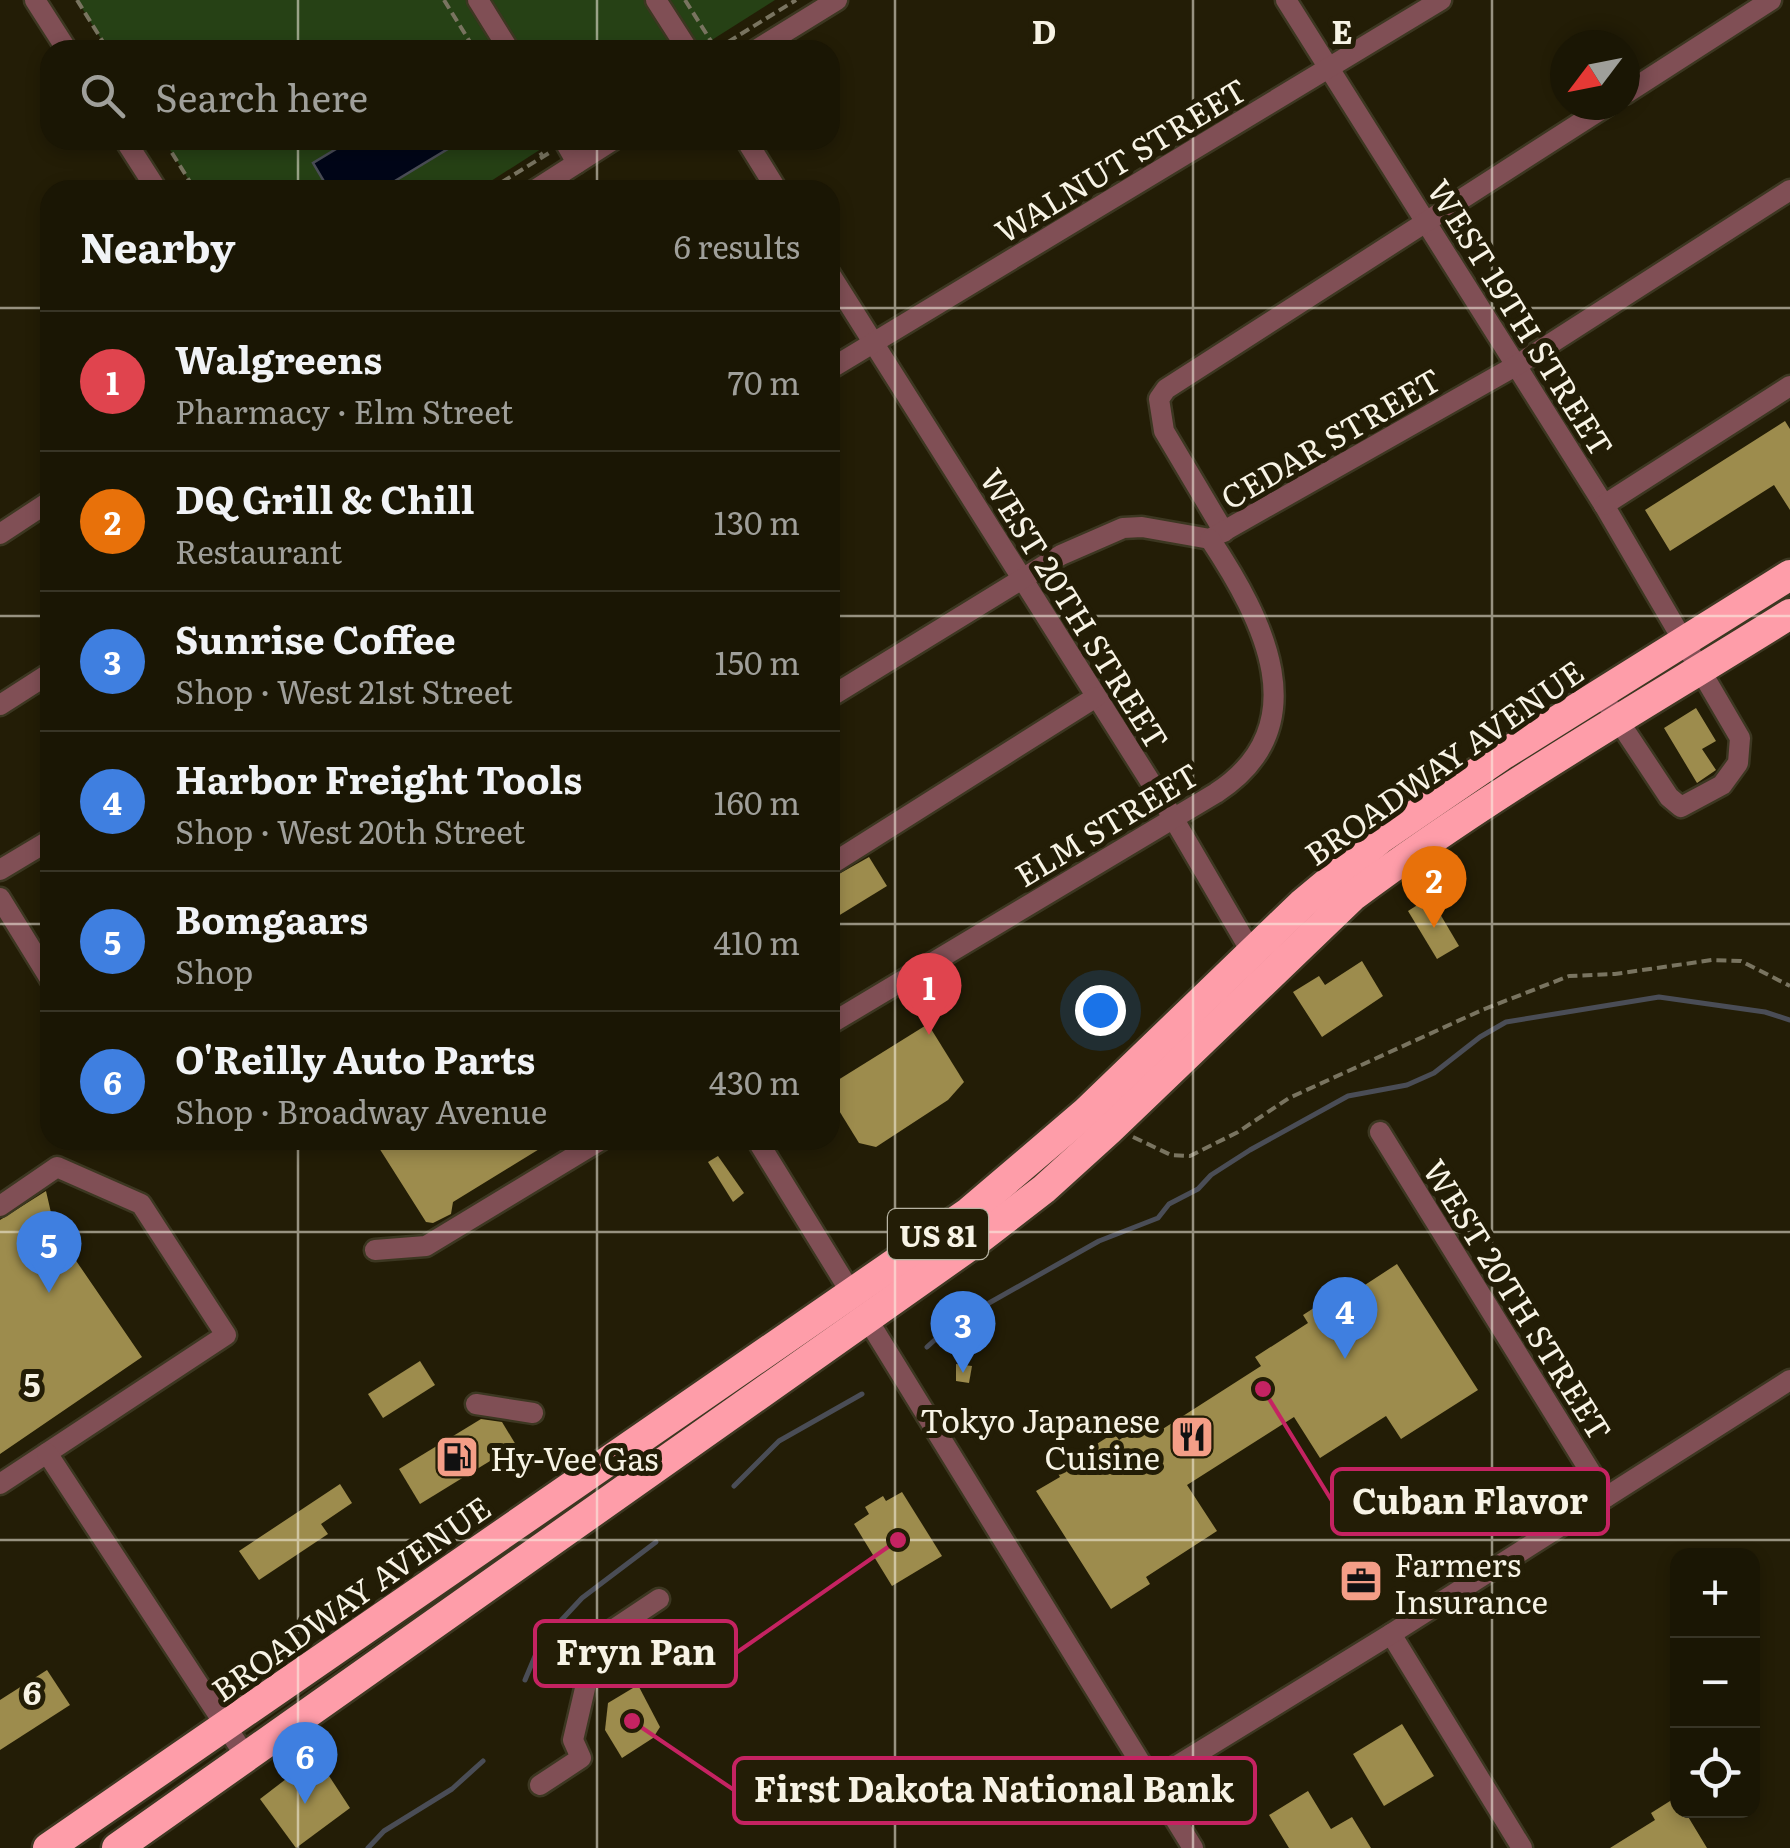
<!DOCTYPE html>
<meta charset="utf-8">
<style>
:root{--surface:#1a1604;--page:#272313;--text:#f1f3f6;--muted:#9f9f9a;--line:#383526;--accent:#8c9099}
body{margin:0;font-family:Literata,serif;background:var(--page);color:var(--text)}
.controls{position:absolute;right:30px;bottom:30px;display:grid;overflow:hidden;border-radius:20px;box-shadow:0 5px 15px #0003}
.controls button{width:90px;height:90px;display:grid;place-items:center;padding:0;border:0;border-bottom:2px solid var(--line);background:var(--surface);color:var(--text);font:50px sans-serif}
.compass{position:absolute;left:1550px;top:30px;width:90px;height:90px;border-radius:50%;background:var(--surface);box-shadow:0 5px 15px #0003;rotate:238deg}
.you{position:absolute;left:1100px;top:1010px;width:35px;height:35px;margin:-25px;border:8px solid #fff;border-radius:50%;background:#1a73e8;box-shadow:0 0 0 15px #1a73e833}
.badge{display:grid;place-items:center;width:65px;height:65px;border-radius:50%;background:var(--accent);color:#fff;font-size:32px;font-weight:700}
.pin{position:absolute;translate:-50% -82px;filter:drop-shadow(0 2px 5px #0008)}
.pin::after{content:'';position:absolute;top:52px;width:35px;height:30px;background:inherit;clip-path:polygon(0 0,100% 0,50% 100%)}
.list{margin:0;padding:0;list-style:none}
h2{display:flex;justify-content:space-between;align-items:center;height:130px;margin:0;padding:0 40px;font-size:42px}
h2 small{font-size:32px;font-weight:400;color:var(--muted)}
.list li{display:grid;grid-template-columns:65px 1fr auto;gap:30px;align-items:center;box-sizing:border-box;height:140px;padding:0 40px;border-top:2px solid var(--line)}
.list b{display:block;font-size:38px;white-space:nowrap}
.list p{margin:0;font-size:32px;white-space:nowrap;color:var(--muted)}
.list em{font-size:32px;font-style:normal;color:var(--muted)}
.icon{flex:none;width:55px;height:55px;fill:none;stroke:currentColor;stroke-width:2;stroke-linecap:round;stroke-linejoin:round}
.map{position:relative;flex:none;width:1790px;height:1848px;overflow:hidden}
.search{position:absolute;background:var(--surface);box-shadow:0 5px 15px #0003;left:40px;top:40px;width:800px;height:110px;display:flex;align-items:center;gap:25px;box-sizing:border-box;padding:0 35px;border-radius:30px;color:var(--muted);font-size:38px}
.panel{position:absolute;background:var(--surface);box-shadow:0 5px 15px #0003;left:40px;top:180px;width:800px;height:970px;border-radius:30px}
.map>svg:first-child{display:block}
.green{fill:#264115}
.water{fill:#000618;stroke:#4a4d56;stroke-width:2.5}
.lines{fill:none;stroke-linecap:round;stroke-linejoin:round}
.stream{stroke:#4a4d56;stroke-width:5}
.building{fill:#9d8c4d}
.minor-casing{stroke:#3c3721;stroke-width:25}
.highway-casing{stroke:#3c3721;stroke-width:35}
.path{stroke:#797460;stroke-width:4;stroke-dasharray:10 5;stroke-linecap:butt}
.minor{stroke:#804f55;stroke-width:20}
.highway{stroke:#fe9da9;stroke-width:30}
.grid{fill:none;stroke:#f7f3e5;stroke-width:2.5;stroke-opacity:0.55}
.labels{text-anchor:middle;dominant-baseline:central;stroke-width:10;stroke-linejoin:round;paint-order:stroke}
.shield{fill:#231d06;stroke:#b7b3a2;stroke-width:2.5}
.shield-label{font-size:30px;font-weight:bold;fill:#f7f3e5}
.street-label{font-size:32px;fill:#f7f3e5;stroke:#231d06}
.poi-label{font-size:32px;fill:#f7f3e5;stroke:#231d06;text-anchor:start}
.grid-label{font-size:32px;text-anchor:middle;font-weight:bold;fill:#f7f3e5;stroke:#231d06;stroke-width:10;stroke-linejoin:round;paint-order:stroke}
.leader{fill:none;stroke:#c52362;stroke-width:4}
.callout-dot{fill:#c52362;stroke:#231d06;stroke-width:4}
.callout{fill:#231d06;stroke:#c52362;stroke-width:4}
.callout-label{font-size:35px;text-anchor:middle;font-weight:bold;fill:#f7f3e5}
</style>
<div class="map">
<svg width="1790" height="1848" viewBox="0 0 1790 1848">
<rect width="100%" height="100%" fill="#231d06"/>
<g class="green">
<path d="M77,0H775L696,50H108Z"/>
<path d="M164,140H555L477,190H195Z"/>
</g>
<path class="water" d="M351,140H454L456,144L380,190H329L313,163Z"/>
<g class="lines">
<g class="stream">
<path d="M927,1347L961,1316L982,1307L1099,1241L1158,1218L1169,1204L1198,1189L1211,1175L1250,1150L1348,1096L1407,1085L1434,1073L1480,1037L1506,1022L1659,997L1765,1012L1790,1020"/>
<path d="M734,1486L779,1441L862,1394"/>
<path d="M525,1680L541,1642L582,1598L656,1542"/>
<path d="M368,1848L384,1831L452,1789L483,1761"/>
</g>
</g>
<g class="building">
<path d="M1785,421L1790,429V510L1774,485L1670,551L1645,510Z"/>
<path d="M1696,708L1716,741L1702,749L1716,770L1697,783L1664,728Z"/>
<path d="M869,857L887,886L830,921V879Z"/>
<path d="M1430,897L1459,946L1437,959L1408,911Z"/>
<path d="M1362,961L1383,996L1322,1037L1293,992L1319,976L1325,985Z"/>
<path d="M928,1024L964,1082L948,1100L876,1147L859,1143L830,1096V1085Z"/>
<path d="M374,1140H554L453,1202L451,1214L433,1223L426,1222Z"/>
<path d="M718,1156L744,1193L733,1202L708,1162Z"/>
<path d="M46,1191L55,1230L142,1357L0,1454V1220Z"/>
<path d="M1397,1264L1478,1390L1401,1439L1386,1416L1320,1458L1294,1417L1187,1485L1217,1531L1146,1577L1150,1584L1111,1609L1036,1491L1060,1477L1056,1470L1114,1433L1119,1440L1151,1420L1158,1432L1261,1366L1255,1357L1308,1323L1303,1315L1340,1291L1345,1298Z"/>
<path d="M420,1361L435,1385L383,1418L368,1394Z"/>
<path d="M956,1364L972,1366L969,1383L956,1381Z"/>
<path d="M481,1419L502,1422L516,1445L420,1504L399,1469Z"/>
<path d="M340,1484L352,1503L321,1524L328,1534L259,1580L239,1551Z"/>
<path d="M902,1492L942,1556L892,1586L854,1524L869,1514L865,1507L883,1496L886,1501Z"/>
<path d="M1369,1562L1382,1583L1353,1600L1341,1579Z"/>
<path d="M47,1670L70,1705L0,1750V1700Z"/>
<path d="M638,1685L660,1727L653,1738L622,1758L605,1730L608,1703Z"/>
<path d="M1402,1724L1434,1776L1384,1806L1353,1754Z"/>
<path d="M316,1756L350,1808L296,1848L260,1799Z"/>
<path d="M1308,1791L1331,1829L1352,1817L1371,1848H1289L1269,1815Z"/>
<path d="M1678,1796V1810H1684L1707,1848H1610L1655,1820L1651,1813Z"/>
</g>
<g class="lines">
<defs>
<g id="minor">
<path d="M35,0L67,50"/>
<path d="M478,0L509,50"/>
<path d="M656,0L688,50"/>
<path d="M1286,0L1604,505L1740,738L1738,763L1722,785L1681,807L1669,797L1600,693"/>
<path d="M756,50L837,0"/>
<path d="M1625,94L1771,0"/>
<path d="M125,140L157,190"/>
<path d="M564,140L577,163"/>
<path d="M746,140L777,190"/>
<path d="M535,190L613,140"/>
<path d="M830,274L1172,816L1256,960"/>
<path d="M830,369L1441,0"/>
<path d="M1604,505L1790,386"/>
<path d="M1224,532L1164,431L1159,399L1166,389L1608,105"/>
<path d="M0,534L50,501"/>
<path d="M830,697L1061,555L1123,528L1142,527L1210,539L1517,365L1790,190"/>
<path d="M0,705L50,673"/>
<path d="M830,865L1096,697"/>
<path d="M0,870L50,840"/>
<path d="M0,898L50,979"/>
<path d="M830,1024L1216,793C1319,726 1263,619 1210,539"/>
<path d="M1380,1132L1606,1497"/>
<path d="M757,1140L1193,1848"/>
<path d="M0,1206L57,1167L141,1204L226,1335L0,1484"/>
<path d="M375,1250L426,1246L601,1140"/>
<path d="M476,1404L533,1413"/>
<path d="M47,1453L246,1757"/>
<path d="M1391,1634L1522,1848"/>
<path d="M1152,1781L1391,1634L1790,1380"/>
<path d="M540,1785L581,1758L573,1740L596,1641L659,1599"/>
</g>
<g id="highway">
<path d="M48,1848L969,1212L1085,1113L1302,904L1380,839L1504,754L1790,575"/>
<path d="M117,1848L978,1240L1044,1189L1108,1131L1353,896C1492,792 1643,706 1790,614"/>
</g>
</defs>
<use href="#minor" class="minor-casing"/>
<use href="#highway" class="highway-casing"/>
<g class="path">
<path d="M77,0L108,50"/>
<path d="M444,0L475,50"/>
<path d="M685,0L716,49"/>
<path d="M715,50L796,0"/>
<path d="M164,140L195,190"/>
<path d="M532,140L543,157"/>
<path d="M489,190L549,153"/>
<path d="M1133,1137L1171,1155L1190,1156L1238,1132L1289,1098L1482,1010L1569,976L1615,974L1712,960L1741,961L1790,986"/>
</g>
<use href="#minor" class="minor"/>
<use href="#highway" class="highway"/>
</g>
<path class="grid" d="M298,0V50M597,0V50M895,0V1848M1193,0V1848M1492,0V1848M298,140V190M597,140V190M0,308H50M830,308H1790M0,616H50M830,616H1790M0,924H50M830,924H1790M298,1140V1848M597,1140V1848M0,1232H1790M0,1540H1790"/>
<defs>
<symbol id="restaurant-square" viewBox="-11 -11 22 22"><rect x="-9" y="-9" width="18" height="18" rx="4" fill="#f49e87" stroke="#231d06"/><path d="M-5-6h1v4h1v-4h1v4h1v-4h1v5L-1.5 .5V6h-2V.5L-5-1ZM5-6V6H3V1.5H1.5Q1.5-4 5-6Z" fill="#111"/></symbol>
<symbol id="fuel-square" viewBox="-11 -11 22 22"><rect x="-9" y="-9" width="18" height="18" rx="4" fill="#f49e87" stroke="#231d06"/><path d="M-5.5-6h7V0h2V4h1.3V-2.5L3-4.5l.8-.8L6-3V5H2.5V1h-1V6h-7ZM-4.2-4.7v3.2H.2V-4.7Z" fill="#111"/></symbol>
<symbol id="office-square" viewBox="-11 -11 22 22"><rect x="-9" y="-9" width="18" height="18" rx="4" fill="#f49e87" stroke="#231d06"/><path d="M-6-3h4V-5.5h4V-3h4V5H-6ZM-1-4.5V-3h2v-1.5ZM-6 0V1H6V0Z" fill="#111"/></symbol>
</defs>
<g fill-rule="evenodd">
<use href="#restaurant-square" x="1167" y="1412" width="50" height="50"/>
<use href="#fuel-square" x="432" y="1432" width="50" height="50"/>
<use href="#office-square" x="1336" y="1556" width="50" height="50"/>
</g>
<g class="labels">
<rect class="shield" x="888" y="1209" width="100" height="50" rx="8"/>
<g class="shield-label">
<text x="938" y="1234">US 81</text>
</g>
<g class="street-label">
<text transform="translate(1120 159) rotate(-31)">WALNUT STREET</text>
<text transform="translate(1522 317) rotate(58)">WEST 19TH STREET</text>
<text transform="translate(1330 437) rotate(-30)">CEDAR STREET</text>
<text transform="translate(1076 608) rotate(58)">WEST 20TH STREET</text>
<text transform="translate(1443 761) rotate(-35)">BROADWAY AVENUE</text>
<text transform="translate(1106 823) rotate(-31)">ELM STREET</text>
<text transform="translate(1519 1299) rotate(58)">WEST 20TH STREET</text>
<text transform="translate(350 1597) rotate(-35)">BROADWAY AVENUE</text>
</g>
<g class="poi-label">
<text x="1160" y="1419" text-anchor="end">Tokyo Japanese<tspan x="1160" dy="37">Cuisine</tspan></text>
<text x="490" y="1457">Hy-Vee Gas</text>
<text x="1394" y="1563">Farmers<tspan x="1394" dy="37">Insurance</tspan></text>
</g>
</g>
<g class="grid-label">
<text x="1044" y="44">D</text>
<text x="1342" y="44">E</text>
<text x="32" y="1397">5</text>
<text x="32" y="1705">6</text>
</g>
<path class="leader" d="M1263 1389L1332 1501M898 1540L736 1653M632 1721L734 1790"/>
<g class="callout-dot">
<circle cx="1263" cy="1389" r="10"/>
<circle cx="898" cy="1540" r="10"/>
<circle cx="632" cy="1721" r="10"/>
</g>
<g class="callout">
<rect x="1332" y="1469" width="276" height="65" rx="10"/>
<rect x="535" y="1621" width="201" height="65" rx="10"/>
<rect x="734" y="1758" width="521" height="65" rx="10"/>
</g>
<g class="callout-label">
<text x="1470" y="1514">Cuban Flavor</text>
<text x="636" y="1665">Fryn Pan</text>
<text x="994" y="1802">First Dakota National Bank</text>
</g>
</svg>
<div class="controls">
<button>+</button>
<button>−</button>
<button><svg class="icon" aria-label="locate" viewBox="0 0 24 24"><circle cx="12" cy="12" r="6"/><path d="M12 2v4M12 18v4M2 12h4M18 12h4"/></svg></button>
</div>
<svg class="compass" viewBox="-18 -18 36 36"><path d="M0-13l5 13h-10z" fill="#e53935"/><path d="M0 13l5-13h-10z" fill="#9f9f9a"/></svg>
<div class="you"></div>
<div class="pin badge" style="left:929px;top:1035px;background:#e0444e">1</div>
<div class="pin badge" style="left:1434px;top:928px;background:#e8710a">2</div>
<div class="pin badge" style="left:963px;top:1373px;background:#3f7fe0">3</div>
<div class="pin badge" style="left:1345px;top:1359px;background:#3f7fe0">4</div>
<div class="pin badge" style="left:49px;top:1293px;background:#3f7fe0">5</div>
<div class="pin badge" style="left:305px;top:1804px;background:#3f7fe0">6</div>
<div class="search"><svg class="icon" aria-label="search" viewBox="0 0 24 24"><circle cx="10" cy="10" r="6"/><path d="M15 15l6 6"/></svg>Search here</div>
<section class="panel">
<h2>Nearby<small>6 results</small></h2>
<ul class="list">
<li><span class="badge" style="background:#e0444e">1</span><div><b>Walgreens</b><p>Pharmacy · Elm Street</p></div><em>70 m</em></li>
<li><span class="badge" style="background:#e8710a">2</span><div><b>DQ Grill &amp; Chill</b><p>Restaurant</p></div><em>130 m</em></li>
<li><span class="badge" style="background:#3f7fe0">3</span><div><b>Sunrise Coffee</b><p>Shop · West 21st Street</p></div><em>150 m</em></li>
<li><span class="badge" style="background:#3f7fe0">4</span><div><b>Harbor Freight Tools</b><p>Shop · West 20th Street</p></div><em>160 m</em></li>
<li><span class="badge" style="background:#3f7fe0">5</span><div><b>Bomgaars</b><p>Shop</p></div><em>410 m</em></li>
<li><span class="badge" style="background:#3f7fe0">6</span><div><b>O'Reilly Auto Parts</b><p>Shop · Broadway Avenue</p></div><em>430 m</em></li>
</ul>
</section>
</div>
